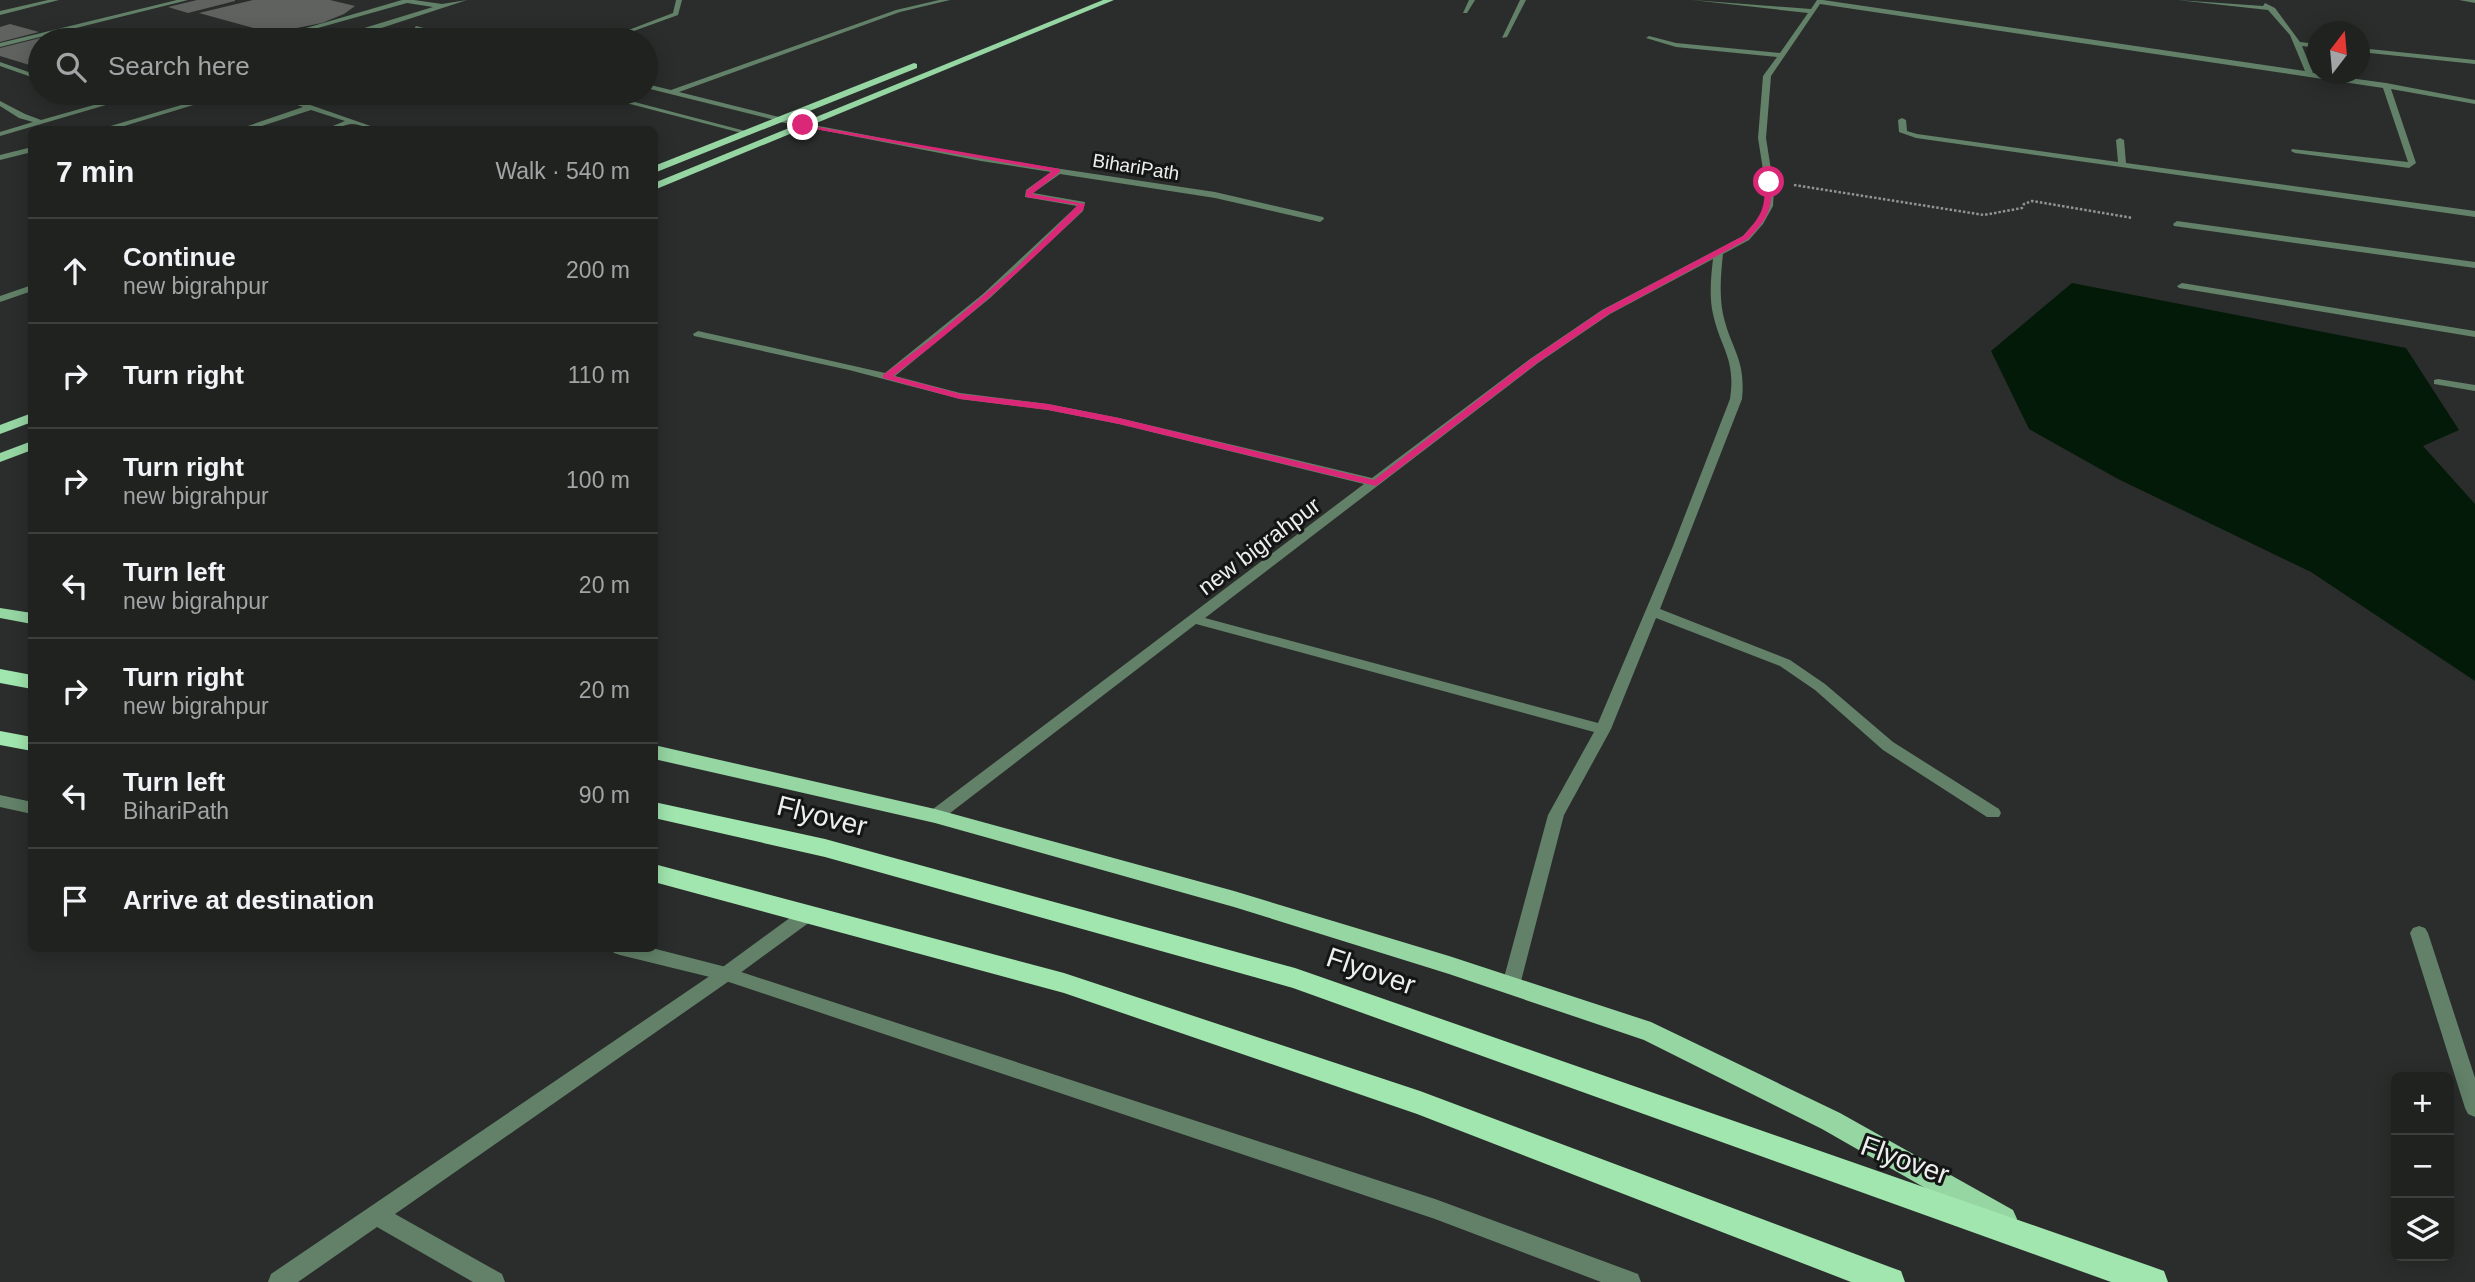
<!DOCTYPE html>
<meta charset="utf-8">
<style>
:root{--surface:#202220;--page:#282a29;--text:#f1f3f6;--muted:#a2a4a5;--line:#3d3f3e}
body{margin:0;font-family:Arial,sans-serif;background:var(--page);color:var(--text)}
.controls{position:absolute;right:21px;bottom:21px;display:grid;overflow:hidden;border-radius:10px;box-shadow:0 4px 18px #0003}
.controls button{width:63px;height:63px;display:grid;place-items:center;padding:0;border:0;border-bottom:2px solid var(--line);background:var(--surface);color:var(--text);font:35px sans-serif}
.compass{position:absolute;left:2307px;top:21px;width:63px;height:63px;border-radius:50%;background:var(--surface);box-shadow:0 4px 18px #0003;rotate:16deg}
.stop{position:absolute;width:21px;height:21px;margin:-16px;border:5px solid #db2777;border-radius:50%;background:#fff}
.stop.end{background:#db2777;border-color:#fff;box-shadow:0 2px 7px #0008}
.list{margin:0;padding:0;list-style:none}
h2{display:flex;justify-content:space-between;align-items:center;height:91px;margin:0;padding:0 28px;font-size:30px}
h2 small{font-size:23px;font-weight:400;color:var(--muted)}
.list li{display:grid;grid-template-columns:46px 1fr auto;gap:21px;align-items:center;box-sizing:border-box;height:105px;padding:0 28px;border-top:2px solid var(--line)}
.list b{display:block;font-size:26px;white-space:nowrap}
.list p{margin:0;font-size:23px;white-space:nowrap;color:var(--muted)}
.list em{font-size:23px;font-style:normal;color:var(--muted)}
.icon{flex:none;width:38px;height:38px;fill:none;stroke:currentColor;stroke-width:2;stroke-linecap:round;stroke-linejoin:round}
.map{position:relative;flex:none;width:2475px;height:1282px;overflow:hidden}
.search{position:absolute;background:var(--surface);box-shadow:0 4px 18px #0003;left:28px;top:28px;width:630px;height:77px;display:flex;align-items:center;gap:18px;box-sizing:border-box;padding:0 24px;border-radius:38px;color:var(--muted);font-size:26px}
.panel{position:absolute;background:var(--surface);box-shadow:0 4px 18px #0003;left:28px;top:126px;width:630px;height:826px;border-radius:10px}
.map>svg:first-child{display:block}
.water{fill:#041a09}
.building{fill:#5f625f}
.lines{fill:none;stroke-linecap:round;stroke-linejoin:round}
.path{stroke:#919492;stroke-width:2.5;stroke-dasharray:2.5 2;stroke-linecap:butt}
.service{fill:#628168;fill-rule:evenodd}
.minor{fill:#628168;fill-rule:evenodd}
.tertiary{fill:#628168;fill-rule:evenodd}
.primary{fill:#96d6a3;fill-rule:evenodd}
.trunk{fill:#a0e6ae;fill-rule:evenodd}
.route{fill:#db2777}
.labels{text-anchor:middle;dominant-baseline:central;stroke-width:6;stroke-linejoin:round;paint-order:stroke}
.far-street-label{font-size:19px;fill:#edefee;stroke:#141514}
.street-label{font-size:23px;fill:#edefee;stroke:#141514}
.near-street-label{font-size:28px;fill:#edefee;stroke:#141514}
</style>
<div class="map">
<svg width="2475" height="1282" viewBox="0 0 2475 1282">
<rect width="100%" height="100%" fill="#2a2d2b"/>
<path class="water" d="M2072,283L2406,348L2459,430L2423,446L2475,504V681L2311,572L2118,479L2029,429L1991,351Z"/>
<g class="building">
<path d="M197,0H235V1L188,13L168,7Z"/>
<path d="M253,0H330L355,6L344,14L322,23L271,33L199,13Z"/>
<path d="M10,24L39,32L0,42V27Z"/>
<path d="M40,38V66L36,67L0,56V48Z"/>
</g>
<g class="lines">
<path class="path" d="M1794,185L1984,215L2022,208L2024,204L2032,201L2133,218"/>
<g class="service">
<path d="M48,0H59L0,15V11Z"/>
<path d="M177,0H188L0,47V43Z"/>
<path d="M414,0L442,4L467,0L369,32L392,40L367,37L363,33L335,40H325L433,7L407,3L275,40H265L402,0Z"/>
<path d="M676,0H682L678,15L631,32L626,31L673,13Z"/>
<path d="M939,0H950L900,12L679,92L783,118V122L646,88V84L671,90L896,10Z"/>
<path d="M416,26L466,39L467,40H457L414,29Z"/>
<path d="M0,62L40,76V80L0,66Z"/>
<path d="M136,93H147L0,136V132L33,122L19,118L0,106V101L25,114L41,120Z"/>
<path d="M222,93H233L111,130H97Z"/>
<path d="M265,93H276L382,130C370,130 361,124 352,124C345,124 335,130 323,130L345,121L311,110L249,130H236L303,107Z"/>
<path d="M588,93H600L753,133L749,135Z"/>
<path d="M32,147V152L0,160V155Z"/>
<path d="M32,285V291L0,302V296Z"/>
</g>
<g class="minor">
<path d="M1469,0H1475L1467,13H1463Z"/>
<path d="M1520,0H1526L1507,37L1502,38Z"/>
<path d="M1692,0L1811,9L1817,0H1823L2305,71L2290,35L2268,10L2177,0L2263,6L2265,3L2275,8L2300,42L2318,44V48L2302,46L2313,73L2386,83L2475,100V104L2391,89L2416,163L2409,168L2295,153L2291,151L2292,149L2408,162L2383,88L1820,4L1771,76L1766,138L1774,189L1773,206L1763,224L1749,240L1723,254C1721,273 1719,294 1723,314C1731,350 1746,358 1742,399L1660,609L1790,660L1825,684L1893,742L1999,809L2001,813L1999,817H1987L1883,750L1815,690L1780,666L1656,618L1611,729L1564,815L1520,985L1517,990L1511,993L1505,990L1502,985L1548,815L1594,732L1196,624L941,820H929L927,816L929,812L1364,484L1119,424L1048,410L960,399L849,370L694,336L693,334L698,331L885,373L983,294L1077,206L1025,197L1026,190L1051,172L981,161L780,122H777V118L981,157L1215,192L1323,217L1324,219L1320,222L1215,198L1060,174L1033,193L1085,202L1083,211L990,298L895,376L960,393L1048,404L1119,418L1372,478L1530,359L1602,310L1743,236L1756,221L1765,206L1766,189L1758,138L1763,76L1777,57L1676,47L1646,38L1649,36L1676,43L1780,53L1808,13ZM1713,259C1711,277 1709,296 1713,314C1721,350 1736,358 1730,399L1673,546L1598,723L1205,618L1538,363L1610,314Z"/>
<path d="M2459,0H2475V3Z"/>
<path d="M2360,48L2475,60V64L2360,52Z"/>
<path d="M1902,118L1906,120L1907,131L1917,134L2118,162L2116,140L2120,138L2124,140L2126,163L2475,211V217L1916,138L1899,132L1898,120Z"/>
<path d="M2177,221L2475,262V268L2174,226L2173,224Z"/>
<path d="M2182,283L2475,331V337L2179,288L2177,286Z"/>
<path d="M2438,379L2475,385V391L2434,384V380Z"/>
<path d="M808,907L814,909L817,914L814,919L732,979L395,1214L502,1274L505,1282H473L377,1227L298,1282H268L271,1274L720,969L802,909Z"/>
<path d="M2419,926L2425,928L2428,933L2475,1078V1117L2468,1114L2465,1108L2410,933L2413,928Z"/>
</g>
<g class="tertiary">
<path d="M0,795L32,802V814L0,807Z"/>
<path d="M611,948H652L726,967L1435,1199L1630,1271L1638,1274L1641,1282H1601L1435,1219L726,981L620,955L614,953Z"/>
</g>
<g class="primary">
<path d="M1103,0H1114L654,190V183Z"/>
<path d="M914,63L917,64V68L654,173V166Z"/>
<path d="M32,413V422L0,434V425Z"/>
<path d="M32,441V450L0,462V453Z"/>
<path d="M0,608L32,613V624L0,618Z"/>
<path d="M654,745L935,809L1234,891L1449,956L1651,1022L1840,1113L2013,1210L2017,1219L2013,1228L2004,1232L1995,1228L1822,1129L1644,1040L1449,974L1234,907L935,823L654,759Z"/>
</g>
<g class="trunk">
<path d="M0,669L32,675V689L0,683Z"/>
<path d="M0,731L32,737V751L0,745Z"/>
<path d="M654,802L825,839L1295,968L2153,1267L2164,1271L2168,1282H2111L1293,988L825,857L654,818Z"/>
<path d="M654,864L1064,973L1420,1091L1890,1267L1901,1271L1905,1282H1851L1417,1114L1064,993L654,882Z"/>
</g>
</g>
<path class="route" d="M801,124L1060,169V172L1032,194L1085,204L1083,210C1023,269 961,325 893,376L961,394L1048,404L1119,418L1374,480L1531,359L1603,310L1743,236C1762,216 1765,209 1765,182L1769,180L1772,182C1772,211 1768,218 1748,239L1609,314L1537,363L1376,486L1119,424L1048,410L960,399L883,378V375L933,338L1016,268L1078,205L1026,197V191L1052,171L803,127Z"/>
<g class="labels">
<g class="far-street-label">
<text transform="translate(1136 167) rotate(9)">BihariPath</text>
</g>
<g class="street-label">
<text transform="translate(1259 546) rotate(-37)">new bigrahpur</text>
</g>
<g class="near-street-label">
<text transform="translate(822 816) rotate(14)">Flyover</text>
<text transform="translate(1371 971) rotate(19)">Flyover</text>
<text transform="translate(1905 1160) rotate(20)">Flyover</text>
</g>
</g>
</svg>
<div class="controls">
<button>+</button>
<button>−</button>
<button><svg class="icon" aria-label="layers" viewBox="0 0 24 24"><path d="M12 4l9 5-9 5-9-5zM3 14l9 5 9-5"/></svg></button>
</div>
<svg class="compass" viewBox="-18 -18 36 36"><path d="M0-13l5 13h-10z" fill="#e53935"/><path d="M0 13l5-13h-10z" fill="#a2a4a5"/></svg>
<div class="stop" style="left:1769px;top:182px"></div>
<div class="stop end" style="left:803px;top:125px"></div>
<div class="search"><svg class="icon" aria-label="search" viewBox="0 0 24 24"><circle cx="10" cy="10" r="6"/><path d="M15 15l6 6"/></svg>Search here</div>
<section class="panel">
<h2>7 min<small>Walk · 540 m</small></h2>
<ul class="list">
<li><svg class="icon" aria-label="ahead" viewBox="0 0 24 24"><path d="M12 20V5M6 11l6-6 6 6"/></svg><div><b>Continue</b><p>new bigrahpur</p></div><em>200 m</em></li>
<li><svg class="icon" aria-label="right" viewBox="0 0 24 24"><path d="M7 20v-9h11M14 6l5 5-5 5"/></svg><div><b>Turn right</b></div><em>110 m</em></li>
<li><svg class="icon" aria-label="right" viewBox="0 0 24 24"><path d="M7 20v-9h11M14 6l5 5-5 5"/></svg><div><b>Turn right</b><p>new bigrahpur</p></div><em>100 m</em></li>
<li><svg class="icon" aria-label="left" viewBox="0 0 24 24"><path d="M17 20v-9H6M10 6l-5 5 5 5"/></svg><div><b>Turn left</b><p>new bigrahpur</p></div><em>20 m</em></li>
<li><svg class="icon" aria-label="right" viewBox="0 0 24 24"><path d="M7 20v-9h11M14 6l5 5-5 5"/></svg><div><b>Turn right</b><p>new bigrahpur</p></div><em>20 m</em></li>
<li><svg class="icon" aria-label="left" viewBox="0 0 24 24"><path d="M17 20v-9H6M10 6l-5 5 5 5"/></svg><div><b>Turn left</b><p>BihariPath</p></div><em>90 m</em></li>
<li><svg class="icon" aria-label="arrive" viewBox="0 0 24 24"><path d="M6 21V4h12l-3 4 3 4H6"/></svg><div><b>Arrive at destination</b></div></li>
</ul>
</section>
</div>
